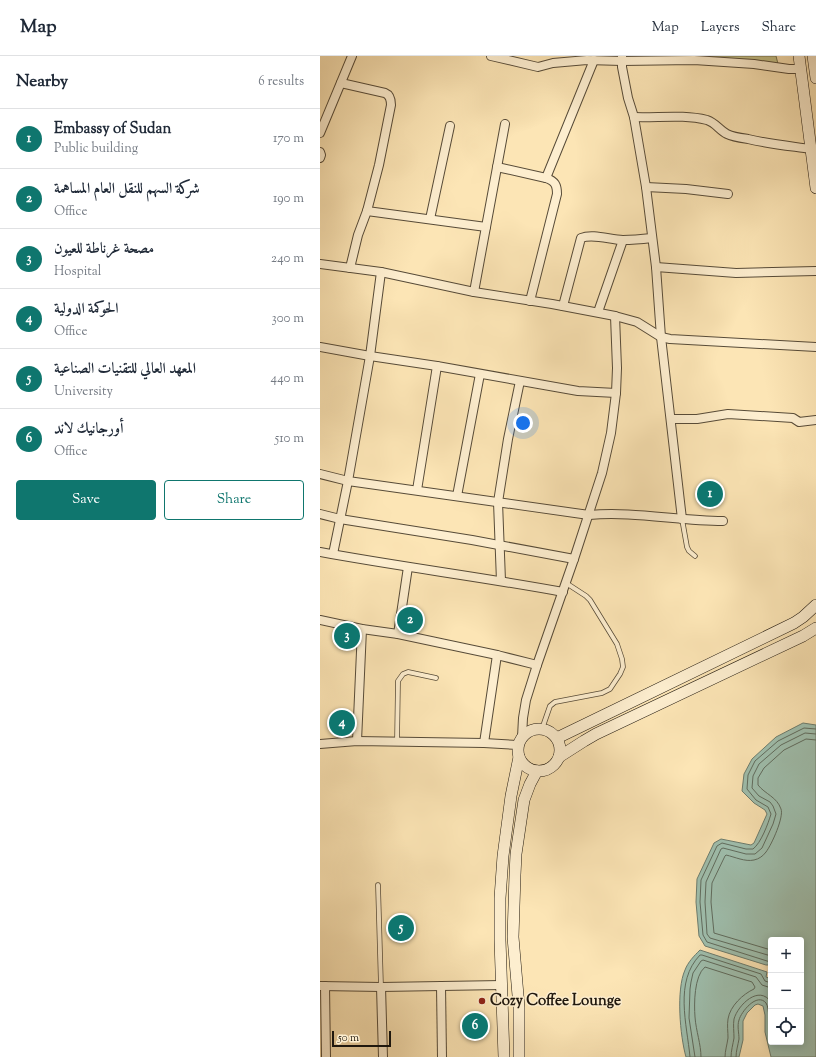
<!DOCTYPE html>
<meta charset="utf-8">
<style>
:root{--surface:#fff;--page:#f2f2f3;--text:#1f2937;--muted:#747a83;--line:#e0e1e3;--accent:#0f766e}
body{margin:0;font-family:"Sorts Mill Goudy",Amiri,serif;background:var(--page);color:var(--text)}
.controls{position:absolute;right:12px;bottom:12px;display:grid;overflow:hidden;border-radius:4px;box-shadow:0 2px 10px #0003}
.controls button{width:36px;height:36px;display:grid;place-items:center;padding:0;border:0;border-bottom:1px solid var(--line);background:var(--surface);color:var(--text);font:20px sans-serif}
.scale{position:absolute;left:12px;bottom:10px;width:59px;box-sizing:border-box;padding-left:4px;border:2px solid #20180e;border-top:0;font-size:11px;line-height:14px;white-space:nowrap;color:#20180e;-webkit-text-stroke:3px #fdeecf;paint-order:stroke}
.you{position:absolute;left:203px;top:367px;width:14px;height:14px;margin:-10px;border:3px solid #fff;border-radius:50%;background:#1a73e8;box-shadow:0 0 0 6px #1a73e833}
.badge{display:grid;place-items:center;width:26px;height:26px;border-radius:50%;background:var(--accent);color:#fff;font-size:13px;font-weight:700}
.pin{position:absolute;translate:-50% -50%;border:2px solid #fff;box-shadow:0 1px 4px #0006}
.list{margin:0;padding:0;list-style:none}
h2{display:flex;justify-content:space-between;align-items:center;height:52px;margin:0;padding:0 16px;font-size:17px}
h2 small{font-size:13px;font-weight:400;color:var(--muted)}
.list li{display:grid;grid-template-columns:26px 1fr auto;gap:12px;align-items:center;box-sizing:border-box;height:60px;padding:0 16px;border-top:1px solid var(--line)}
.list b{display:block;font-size:15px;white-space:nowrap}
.list p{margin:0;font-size:13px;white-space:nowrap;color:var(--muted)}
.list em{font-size:13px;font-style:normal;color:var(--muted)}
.actions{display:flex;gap:8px;padding:12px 16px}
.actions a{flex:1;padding:9px 0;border:1px solid var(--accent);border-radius:4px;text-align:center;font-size:14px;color:var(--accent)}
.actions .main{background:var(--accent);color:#fff}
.icon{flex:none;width:22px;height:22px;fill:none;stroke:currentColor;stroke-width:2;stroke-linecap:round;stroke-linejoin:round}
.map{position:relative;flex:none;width:496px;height:1001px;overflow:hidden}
header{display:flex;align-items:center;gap:24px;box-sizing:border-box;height:56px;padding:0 20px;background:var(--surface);border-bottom:1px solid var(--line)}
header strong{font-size:19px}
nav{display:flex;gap:22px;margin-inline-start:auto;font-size:14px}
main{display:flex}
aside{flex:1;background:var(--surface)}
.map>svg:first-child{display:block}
.green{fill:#c5c389;stroke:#726e4c}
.water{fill:#9fbfae;stroke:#6c7c6e}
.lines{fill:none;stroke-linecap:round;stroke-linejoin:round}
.shore{stroke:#606c5e;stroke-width:1}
.lane-casing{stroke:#574b38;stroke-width:5.5}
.street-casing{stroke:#574b38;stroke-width:10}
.secondary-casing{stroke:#20180e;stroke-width:12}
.lane{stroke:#fdeecf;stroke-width:4}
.street{stroke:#fdeecf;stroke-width:8}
.secondary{stroke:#fdeecf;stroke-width:11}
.poi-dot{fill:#8f2418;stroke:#fdeecf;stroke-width:1.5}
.labels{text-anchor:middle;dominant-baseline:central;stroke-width:3;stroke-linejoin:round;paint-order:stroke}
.poi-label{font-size:15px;font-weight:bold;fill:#20180e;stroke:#fdeecf;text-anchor:start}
</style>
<header>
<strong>Map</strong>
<nav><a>Map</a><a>Layers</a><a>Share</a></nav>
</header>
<main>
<aside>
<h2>Nearby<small>6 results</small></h2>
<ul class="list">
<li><span class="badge">1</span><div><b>Embassy of Sudan</b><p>Public building</p></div><em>170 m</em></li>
<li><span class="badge">2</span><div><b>شركة السهم للنقل العام المساهمة</b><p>Office</p></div><em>190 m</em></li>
<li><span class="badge">3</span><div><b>مصحة غرناطة للعيون</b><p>Hospital</p></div><em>240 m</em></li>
<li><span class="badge">4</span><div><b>الحوكمة الدولية</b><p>Office</p></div><em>300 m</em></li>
<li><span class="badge">5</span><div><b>المعهد العالي للتقنيات الصناعية</b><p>University</p></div><em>440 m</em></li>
<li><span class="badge">6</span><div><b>أورجانيك لاند</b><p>Office</p></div><em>510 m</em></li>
</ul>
<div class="actions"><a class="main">Save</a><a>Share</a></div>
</aside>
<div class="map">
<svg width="496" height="1001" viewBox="0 0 496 1001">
<rect width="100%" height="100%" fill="#fce5b5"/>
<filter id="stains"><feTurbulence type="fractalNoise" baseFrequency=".005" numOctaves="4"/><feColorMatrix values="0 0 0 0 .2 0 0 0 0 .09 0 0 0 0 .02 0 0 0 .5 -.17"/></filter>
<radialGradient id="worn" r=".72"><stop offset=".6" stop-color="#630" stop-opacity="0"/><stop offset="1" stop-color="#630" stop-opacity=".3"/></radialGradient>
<path class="green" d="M335,0H456L458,8Z"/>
<path class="water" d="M483,667L496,669V1001H451L445,976V959L443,950L438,948L435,949L427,957L423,965V984L419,1001H366C360,980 356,934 365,914C368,906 374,900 380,894L447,916L446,921L451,923V986H481V884H451V908L450,909H446L385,890L379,880L376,846L377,823L394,787L401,783L431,789L434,787L447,758L445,754L434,747L422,735L424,718L432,703L456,681Z"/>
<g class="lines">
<g class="shore">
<path d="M451,894L394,877L391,846L392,827L405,800L406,799C415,801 425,806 434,804C439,803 443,800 446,796C452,788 464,761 461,753C457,741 445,738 438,729V722L444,712L464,694L486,683L496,684"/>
<path d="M451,900L390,882L387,878L385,846L386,826L401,793L403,792L426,798H435L442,792L453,768L456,758L453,750L450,746L439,740L432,732L433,720L439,708L461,689L485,677L496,678"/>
<path d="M451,906L447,905L387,886L383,879L380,846L381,824L397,790L402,787L426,793H433C441,787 448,768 451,758L448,751L436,744L427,733L428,719L435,705L458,685L484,672L496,673"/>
<path d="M370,1001C367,968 354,926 380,899H382L441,918L445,925L451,927"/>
<path d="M375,1001L369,962L370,933L371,926L373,917L381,905L383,904L436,921L442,929L451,932"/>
<path d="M381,1001C381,988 376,975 375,961C374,948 374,920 385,911L432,926L435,931L434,933C423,938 410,950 408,963C407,969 408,976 408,982C407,989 405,995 405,1001"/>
<path d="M411,1001C411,995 413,988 414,982C414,976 413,969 414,963C418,949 439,928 451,946"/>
<path d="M416,1001C416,995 418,989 419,983C419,977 417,970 419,964C421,956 437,936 446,947C450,953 448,968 449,975C449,978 450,981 451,984"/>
</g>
<defs>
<g id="lane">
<path d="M362,463L367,491L369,495L375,500"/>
<path d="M222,673L230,650L235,646L282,637L290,633L300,618L303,611L302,603L297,588L270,544L266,540L246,527"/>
<path d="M77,686L78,625L83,618L88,616L116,622"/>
<path d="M58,829L61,931"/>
</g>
<g id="street">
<path d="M171,0L218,11L233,7L267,4L302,5L374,4L434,8L469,13H480"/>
<path d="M302,0V11L308,42L314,61L326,131L336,211L341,281L362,463"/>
<path d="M21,27L65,37C70,39 71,44 71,49L59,109L47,155L38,179L30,212"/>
<path d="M314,61C338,62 363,58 387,64C396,67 399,74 407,78C413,81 421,82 428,83C449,88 470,90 491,93"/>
<path d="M0,77L32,0"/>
<path d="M0,96L1,99L0,102"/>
<path d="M177,111L226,122C235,125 237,129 237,138L210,245"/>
<path d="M226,122L274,4"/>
<path d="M326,131L366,133L408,138"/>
<path d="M47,155L166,171"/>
<path d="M110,163L130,70"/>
<path d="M0,208L61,216L154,236L232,248L295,260L317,266L341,281L350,283L496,291"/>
<path d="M336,211L416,217L496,215"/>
<path d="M154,236L185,68"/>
<path d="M243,250L261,182C273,177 291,184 303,184C313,184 323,183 332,182"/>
<path d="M278,256L303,184"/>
<path d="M0,291L50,300L117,310L258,335L296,337"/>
<path d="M351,363H377L408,358L473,362L479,366L496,364"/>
<path d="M0,418L28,425L269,459C314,455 358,465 403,465"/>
<path d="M97,434L117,310"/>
<path d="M137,440L160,318"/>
<path d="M0,458L20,463L152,484L254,503"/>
<path d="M0,496C81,511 162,521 243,536"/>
<path d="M13,498L28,425L50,300L61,216"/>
<path d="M181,525L178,446L188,383L200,325"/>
<path d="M0,564L42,573L78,578L177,599L217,609"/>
<path d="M78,578L88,511"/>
<path d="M202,681L203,662L206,644L217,609L254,503L282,417L291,377L296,337L297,312L295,260"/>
<path d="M37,685L42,573"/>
<path d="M164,687L177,599"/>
<path d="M0,688L37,685L164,687L198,689"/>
<path d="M0,930L61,931L182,929"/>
<path d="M5,930L6,1001"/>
<path d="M121,930L122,1001"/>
<path d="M61,931L63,1001"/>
</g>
<g id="secondary">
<path d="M479,0L496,132"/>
<path d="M493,0L496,22"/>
<circle cx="219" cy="694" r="21"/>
<path d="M237,682L474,567L483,561L496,549"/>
<path d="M239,701L264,685L276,678L483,580L496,572"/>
<path d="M184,1001L180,884V842L183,800L191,740L199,701"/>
<path d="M199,1001V951L193,881L195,819L196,798L204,744L210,728L217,715"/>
</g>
</defs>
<use href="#lane" class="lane-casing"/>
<use href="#street" class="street-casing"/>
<use href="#secondary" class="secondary-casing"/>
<use href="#lane" class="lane"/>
<use href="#street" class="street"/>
<use href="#secondary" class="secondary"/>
</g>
<circle class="poi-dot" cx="162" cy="945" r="4"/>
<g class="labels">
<g class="poi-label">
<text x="170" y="945">Cozy Coffee Lounge</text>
</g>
</g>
<rect width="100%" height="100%" filter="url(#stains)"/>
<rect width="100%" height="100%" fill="url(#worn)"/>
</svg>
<div class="controls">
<button>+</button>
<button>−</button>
<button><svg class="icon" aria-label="locate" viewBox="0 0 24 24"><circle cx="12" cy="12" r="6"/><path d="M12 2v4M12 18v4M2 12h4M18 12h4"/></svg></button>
</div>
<div class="scale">50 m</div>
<div class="you"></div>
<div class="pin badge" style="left:390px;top:438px">1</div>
<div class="pin badge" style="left:90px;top:564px">2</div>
<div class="pin badge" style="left:27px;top:580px">3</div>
<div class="pin badge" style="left:22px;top:667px">4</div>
<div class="pin badge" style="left:81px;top:872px">5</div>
<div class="pin badge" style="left:155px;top:970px">6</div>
</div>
</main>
